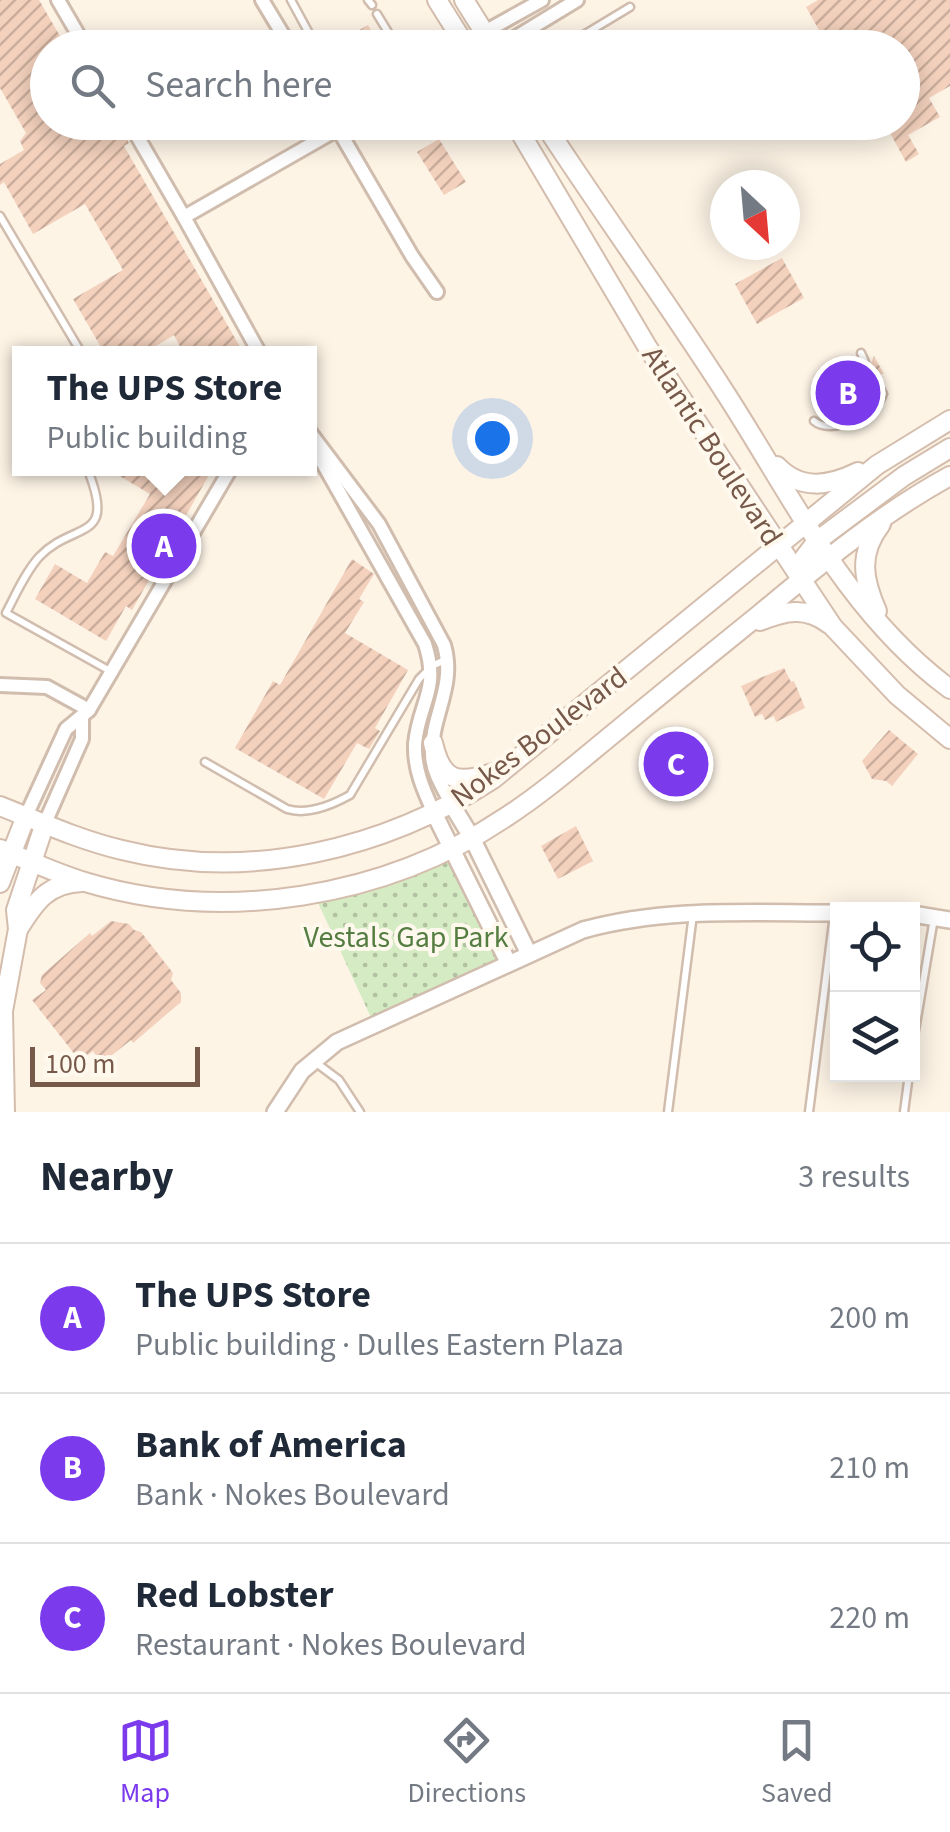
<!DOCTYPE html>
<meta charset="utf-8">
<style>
:root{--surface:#fff;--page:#f2f2f3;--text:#1f2937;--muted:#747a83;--line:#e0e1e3;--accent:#7c3aed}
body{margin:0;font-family:"Source Sans 3",sans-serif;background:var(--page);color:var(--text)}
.controls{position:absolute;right:30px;bottom:30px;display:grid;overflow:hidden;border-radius:0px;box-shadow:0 5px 25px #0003}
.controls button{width:90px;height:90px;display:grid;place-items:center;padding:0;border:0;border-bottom:2px solid var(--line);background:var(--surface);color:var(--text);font:50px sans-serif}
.compass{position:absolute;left:710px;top:170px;width:90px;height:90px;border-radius:50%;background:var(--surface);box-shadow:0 5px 25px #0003;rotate:154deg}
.scale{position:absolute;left:30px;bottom:25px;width:170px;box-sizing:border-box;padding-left:10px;border:5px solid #77594a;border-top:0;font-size:28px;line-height:35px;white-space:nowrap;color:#77594a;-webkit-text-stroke:8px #fff8ed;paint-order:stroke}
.you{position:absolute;left:492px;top:438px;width:35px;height:35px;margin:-25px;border:8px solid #fff;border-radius:50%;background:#1a73e8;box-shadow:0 0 0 15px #1a73e833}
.badge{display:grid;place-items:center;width:65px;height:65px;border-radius:50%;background:var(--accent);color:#fff;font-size:32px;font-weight:700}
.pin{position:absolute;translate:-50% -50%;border:5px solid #fff;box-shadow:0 2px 10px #0006}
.popup{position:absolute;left:12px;top:346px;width:305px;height:130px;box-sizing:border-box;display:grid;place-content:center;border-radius:0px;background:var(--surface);filter:drop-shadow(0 2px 8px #0005);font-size:32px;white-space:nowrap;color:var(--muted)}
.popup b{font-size:38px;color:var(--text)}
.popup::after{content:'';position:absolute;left:50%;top:100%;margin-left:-20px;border:20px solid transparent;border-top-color:var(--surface)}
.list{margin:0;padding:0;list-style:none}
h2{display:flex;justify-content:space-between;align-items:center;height:130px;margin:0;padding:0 40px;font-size:42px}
h2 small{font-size:32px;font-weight:400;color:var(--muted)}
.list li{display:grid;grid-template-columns:65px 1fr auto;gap:30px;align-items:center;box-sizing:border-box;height:150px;padding:0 40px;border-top:2px solid var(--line)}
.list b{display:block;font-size:38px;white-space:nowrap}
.list p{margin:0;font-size:32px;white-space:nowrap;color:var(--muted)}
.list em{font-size:32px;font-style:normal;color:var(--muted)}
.icon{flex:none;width:55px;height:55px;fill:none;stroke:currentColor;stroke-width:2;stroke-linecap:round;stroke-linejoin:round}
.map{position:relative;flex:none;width:950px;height:1112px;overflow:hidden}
.search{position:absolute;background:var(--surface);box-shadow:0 5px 25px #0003;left:30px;right:30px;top:30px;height:110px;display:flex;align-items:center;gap:25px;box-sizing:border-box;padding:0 35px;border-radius:55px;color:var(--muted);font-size:38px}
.sheet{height:580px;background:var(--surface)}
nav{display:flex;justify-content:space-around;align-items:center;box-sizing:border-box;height:140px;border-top:2px solid var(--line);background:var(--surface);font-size:28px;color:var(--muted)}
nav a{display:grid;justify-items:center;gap:5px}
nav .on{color:var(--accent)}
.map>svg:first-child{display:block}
.park{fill:url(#park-dots)}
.building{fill:url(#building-hatch)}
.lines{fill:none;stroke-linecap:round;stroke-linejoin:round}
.service-casing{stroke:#d1bdae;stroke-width:11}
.minor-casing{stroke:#d1bdae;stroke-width:18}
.tertiary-casing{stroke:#d1bdae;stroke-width:20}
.secondary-casing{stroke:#d4bdac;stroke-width:22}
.service{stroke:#fff;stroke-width:6}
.minor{stroke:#fff;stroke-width:12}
.tertiary{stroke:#fff;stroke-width:15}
.secondary{stroke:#fff;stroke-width:18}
.labels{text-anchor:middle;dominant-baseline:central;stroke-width:8;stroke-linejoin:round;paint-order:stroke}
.street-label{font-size:30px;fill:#77594a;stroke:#fff8ed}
.park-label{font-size:30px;fill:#547d42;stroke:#fff8ed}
</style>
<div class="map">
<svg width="950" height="1112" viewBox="0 0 950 1112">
<defs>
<pattern id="park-dots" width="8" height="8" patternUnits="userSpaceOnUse" patternTransform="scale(2.5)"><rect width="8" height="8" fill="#d5ebc4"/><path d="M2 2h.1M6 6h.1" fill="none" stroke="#b2c1a1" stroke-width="1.8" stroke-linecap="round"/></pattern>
<pattern id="building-hatch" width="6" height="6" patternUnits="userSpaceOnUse" patternTransform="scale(2.5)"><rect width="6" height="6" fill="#f3d1bd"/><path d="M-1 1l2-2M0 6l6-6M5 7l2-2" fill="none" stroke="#caad9c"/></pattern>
</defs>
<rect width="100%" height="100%" fill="#fdf4e6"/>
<path class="park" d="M452,848L508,962L374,1024L314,894Z"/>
<g class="building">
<path d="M0,0H39L67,48H48V122H118L129,143L124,146L239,345L225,354H184L174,335L143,354H105L73,299L123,270L85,204L33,234L4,182L0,185V164L24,150L20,141L26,133L0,88Z"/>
<path d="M818,0H950V86L929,98L940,117L908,135L919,154L906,162L884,122H902V48H829L806,7Z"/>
<path d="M368,25L378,42L368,48H328Z"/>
<path d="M620,36L624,37L630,48H599Z"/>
<path d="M439,139L466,182L444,195L417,152Z"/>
<path d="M782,258L804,298L757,324L735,284Z"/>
<path d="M874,356L884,374H871L869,382L864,385L866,389L861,392L864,397L837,412L820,387L840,371L842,374L859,365L869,368Z"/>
<path d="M106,468H213L132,610L126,606L106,641L35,599L55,564L87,583L105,552L113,556L150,494Z"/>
<path d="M352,559L374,574L359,599L364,602L345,633L408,670L375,728L380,731L369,749L357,743L324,799L235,748L273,681L280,685Z"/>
<path d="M784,668L791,682L794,681L805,708L776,722L774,716L765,720L762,714L755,717L741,686Z"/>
<path d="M889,730L918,754L892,786L886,781L872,779L862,761Z"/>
<path d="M676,732L687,744L690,742L696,750L693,752L704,765L689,781L687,779L666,796L663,792L660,795L644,776L647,773L643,768L651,762L645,756Z"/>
<path d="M576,826L593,861L558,879L541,846Z"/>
<path d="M111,921L129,924L134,930L141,932L173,973L171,980L181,993V1002L133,1043L131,1040L107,1059L98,1058L93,1051L80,1061L32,1000L46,990L40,983L42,975L90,933L92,936Z"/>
</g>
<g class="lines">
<defs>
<g id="service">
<path d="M291,0L317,48"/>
<path d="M368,0L372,5"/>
<path d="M377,14L391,37L389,48"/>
<path d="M562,48L630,7"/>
<path d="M612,122L613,125"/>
<path d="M0,216L82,354"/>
<path d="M861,353L865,362"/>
<path d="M814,421C831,436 876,414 883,394L875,379"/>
<path d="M87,468C118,544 74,520 39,557C25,573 16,594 6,613L110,671"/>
<path d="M205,762L287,809C307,815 332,805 350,795L419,679L432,666L447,659"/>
<path d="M912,1048L934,918"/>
<path d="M315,1062L339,1080L360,1112"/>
<path d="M668,1112L693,914"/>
<path d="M809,1112L834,915"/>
<path d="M904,1112L909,1074"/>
</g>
<g id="minor">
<path d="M58,0L86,48"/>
<path d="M262,0L291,48"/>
<path d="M456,48L542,0"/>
<path d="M498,48L577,0"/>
<path d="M129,122L184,217"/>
<path d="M335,124L412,256L437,292"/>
<path d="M260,354L184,217L338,129L365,122"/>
<path d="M309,431L379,524L444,645C456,686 431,716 432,754C432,772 444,789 452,805"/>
<path d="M312,444L425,644C440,690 419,702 415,744C414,770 424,791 434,813"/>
<path d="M0,685L47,687L89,710"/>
<path d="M26,816L66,729L89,710L231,468"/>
<path d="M45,823L82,739V718"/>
</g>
<g id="tertiary">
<path d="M452,805L472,838L528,952"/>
<path d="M434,813L508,962"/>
<path d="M912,914L950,920"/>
<path d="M275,1112L302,1071L337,1042L583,930C666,907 751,913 838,913"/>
</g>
<g id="secondary">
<path d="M437,0L467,48"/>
<path d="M464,0L494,48"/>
<path d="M514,122L648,348L833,627L897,695L950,739"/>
<path d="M543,122C603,214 667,302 726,394C793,498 848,614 950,689"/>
<path d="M777,466C801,491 829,486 858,472"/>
<path d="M800,580L804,558L817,541L904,476L950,448"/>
<path d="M877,611C863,579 858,554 881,524"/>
<path d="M760,621C785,611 806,606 829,624"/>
<path d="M433,743C442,782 457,784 493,773"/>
<path d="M0,806C40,822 80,840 122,850C250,882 385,849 493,779L877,465L950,420"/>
<path d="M0,849C28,860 55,873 85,882C224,924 385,898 506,817C546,791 582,759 619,729C666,690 713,652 760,614C820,564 882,513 950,476"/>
<path d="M0,883L26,816"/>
<path d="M19,928C35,902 48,883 82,882"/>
<path d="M5,1112L3,1011L18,929L16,910L45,823"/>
</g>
</defs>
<use href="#service" class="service-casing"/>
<use href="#minor" class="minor-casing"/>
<use href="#tertiary" class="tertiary-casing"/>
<use href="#secondary" class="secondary-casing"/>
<use href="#service" class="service"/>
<use href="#minor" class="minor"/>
<use href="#tertiary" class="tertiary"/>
<use href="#secondary" class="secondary"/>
</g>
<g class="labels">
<g class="street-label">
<text transform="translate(712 446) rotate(57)">Atlantic Boulevard</text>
<text transform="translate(539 737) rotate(-37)">Nokes Boulevard</text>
</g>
<g class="park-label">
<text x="406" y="937">Vestals Gap Park</text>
</g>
</g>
</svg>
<div class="controls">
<button><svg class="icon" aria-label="locate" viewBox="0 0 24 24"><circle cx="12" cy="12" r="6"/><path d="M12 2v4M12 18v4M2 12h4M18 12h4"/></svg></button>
<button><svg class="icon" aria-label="layers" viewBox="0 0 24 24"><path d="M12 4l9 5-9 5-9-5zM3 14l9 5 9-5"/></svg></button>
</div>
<svg class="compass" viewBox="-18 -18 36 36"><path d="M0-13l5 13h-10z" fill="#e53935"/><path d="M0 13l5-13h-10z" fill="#747a83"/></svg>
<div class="scale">100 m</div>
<div class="you"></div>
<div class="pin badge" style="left:164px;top:546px">A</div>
<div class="popup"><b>The UPS Store</b>Public building</div>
<div class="pin badge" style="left:848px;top:393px">B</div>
<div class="pin badge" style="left:676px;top:764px">C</div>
<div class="search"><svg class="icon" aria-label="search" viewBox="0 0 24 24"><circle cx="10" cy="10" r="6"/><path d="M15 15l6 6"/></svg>Search here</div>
</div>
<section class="sheet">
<h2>Nearby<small>3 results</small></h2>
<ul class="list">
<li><span class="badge">A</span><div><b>The UPS Store</b><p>Public building · Dulles Eastern Plaza</p></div><em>200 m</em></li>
<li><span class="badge">B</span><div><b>Bank of America</b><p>Bank · Nokes Boulevard</p></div><em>210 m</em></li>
<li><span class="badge">C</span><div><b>Red Lobster</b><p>Restaurant · Nokes Boulevard</p></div><em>220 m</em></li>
</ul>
</section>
<nav>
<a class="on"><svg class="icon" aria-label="map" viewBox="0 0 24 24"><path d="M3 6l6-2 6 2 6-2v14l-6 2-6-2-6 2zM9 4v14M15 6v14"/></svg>Map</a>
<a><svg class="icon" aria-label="directions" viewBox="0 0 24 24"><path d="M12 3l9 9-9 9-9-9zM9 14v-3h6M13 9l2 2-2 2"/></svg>Directions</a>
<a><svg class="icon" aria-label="saved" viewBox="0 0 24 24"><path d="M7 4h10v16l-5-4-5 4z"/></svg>Saved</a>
</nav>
